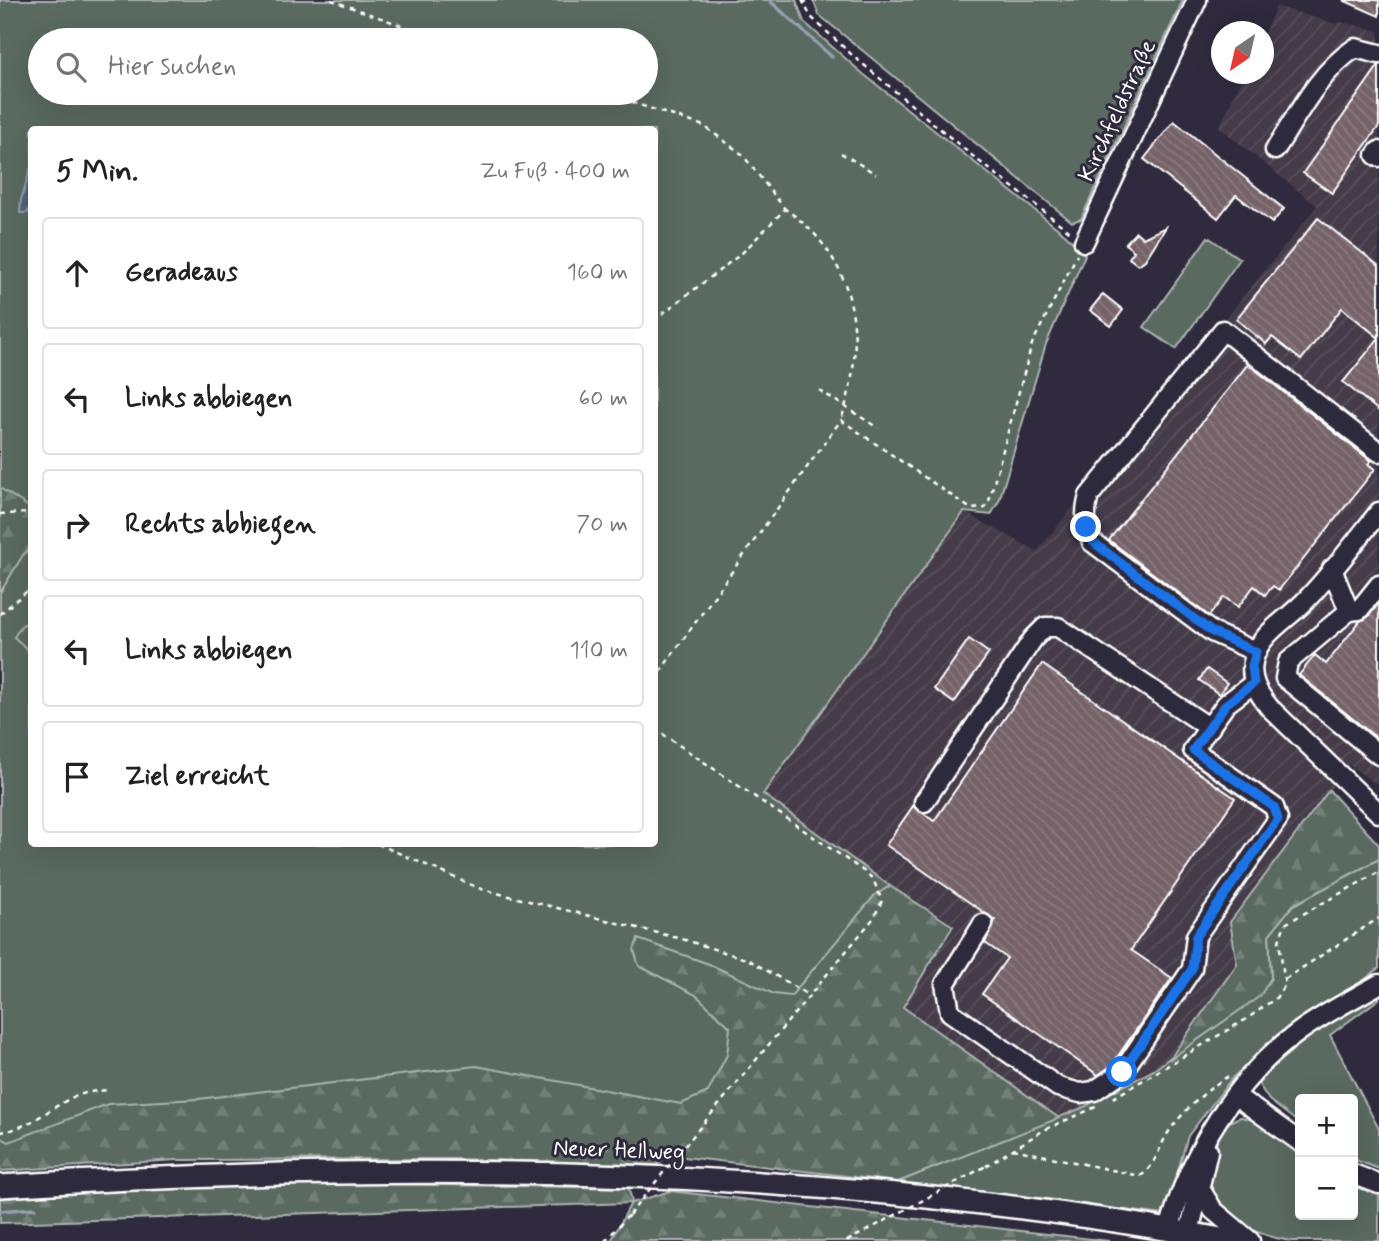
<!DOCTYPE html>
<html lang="de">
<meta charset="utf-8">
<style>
:root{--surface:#fff;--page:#f6f6f6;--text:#222;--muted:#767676;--line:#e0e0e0}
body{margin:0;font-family:Mynerve,sans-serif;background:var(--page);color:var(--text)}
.controls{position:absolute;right:21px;bottom:21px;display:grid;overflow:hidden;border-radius:7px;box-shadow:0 7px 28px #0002}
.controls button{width:63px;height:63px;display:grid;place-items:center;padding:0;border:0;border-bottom:2px solid var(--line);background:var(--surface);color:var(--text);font:35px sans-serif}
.compass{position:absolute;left:1211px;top:21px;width:63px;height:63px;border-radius:50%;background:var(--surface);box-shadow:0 7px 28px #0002;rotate:214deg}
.stop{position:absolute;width:21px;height:21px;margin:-16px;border:5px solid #1a73e8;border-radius:50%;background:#fff}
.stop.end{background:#1a73e8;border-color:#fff;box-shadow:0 2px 7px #0008}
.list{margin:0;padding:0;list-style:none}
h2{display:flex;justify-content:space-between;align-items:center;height:91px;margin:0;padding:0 28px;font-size:30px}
h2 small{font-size:23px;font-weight:400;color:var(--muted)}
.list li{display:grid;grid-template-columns:46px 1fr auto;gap:21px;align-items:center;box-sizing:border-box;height:112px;margin:0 14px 14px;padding:0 14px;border:2px solid var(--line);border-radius:7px}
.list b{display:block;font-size:26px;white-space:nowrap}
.list em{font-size:23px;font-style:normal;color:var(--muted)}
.icon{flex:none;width:38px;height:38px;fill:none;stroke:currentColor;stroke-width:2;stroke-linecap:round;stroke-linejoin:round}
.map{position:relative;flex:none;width:1379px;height:1241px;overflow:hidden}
.search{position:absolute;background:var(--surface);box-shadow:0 7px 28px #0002;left:28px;top:28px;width:630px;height:77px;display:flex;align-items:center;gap:18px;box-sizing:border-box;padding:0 24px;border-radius:38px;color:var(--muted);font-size:26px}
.panel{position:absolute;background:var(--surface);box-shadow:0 7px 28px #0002;left:28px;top:126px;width:630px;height:721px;border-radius:7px}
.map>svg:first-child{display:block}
.industrial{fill:url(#industrial-furrows)}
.grass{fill:#5a6a61;stroke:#acb4b0;stroke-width:2;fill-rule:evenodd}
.forest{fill:url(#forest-firs);stroke:#acb4b0;stroke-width:2}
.water{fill:#4f637a;stroke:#95a1af;stroke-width:2}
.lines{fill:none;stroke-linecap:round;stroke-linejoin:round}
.stream{stroke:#95a1af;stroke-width:3.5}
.building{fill:url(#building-back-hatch);stroke:#fff;stroke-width:2}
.minor-casing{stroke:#fff;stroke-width:23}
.major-casing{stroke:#fff;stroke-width:26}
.path{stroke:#fff;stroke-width:2.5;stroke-dasharray:5 5;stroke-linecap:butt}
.minor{stroke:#2f2a3d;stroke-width:18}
.major{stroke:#2f2a3d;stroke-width:21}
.path-bridge{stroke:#fff;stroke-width:2.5;stroke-dasharray:5 5;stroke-linecap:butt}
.route{stroke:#1a73e8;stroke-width:9}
.labels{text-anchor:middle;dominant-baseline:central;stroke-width:6;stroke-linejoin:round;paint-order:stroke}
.street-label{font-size:23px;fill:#fff;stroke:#2f2a3d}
</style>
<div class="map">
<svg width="1379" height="1241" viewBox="0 0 1379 1241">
<defs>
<pattern id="industrial-furrows" width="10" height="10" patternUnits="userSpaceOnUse" patternTransform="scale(1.75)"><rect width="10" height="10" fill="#443b4a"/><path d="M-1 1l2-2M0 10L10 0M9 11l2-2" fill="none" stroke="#574f5c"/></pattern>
<pattern id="forest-firs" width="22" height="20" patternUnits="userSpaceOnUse" patternTransform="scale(1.75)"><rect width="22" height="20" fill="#5a6a61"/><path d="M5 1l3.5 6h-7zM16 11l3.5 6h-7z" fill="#738079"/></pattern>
<pattern id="building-back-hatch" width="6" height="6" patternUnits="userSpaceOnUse" patternTransform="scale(1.75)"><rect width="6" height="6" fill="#766269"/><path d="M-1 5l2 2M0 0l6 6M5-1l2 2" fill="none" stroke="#8b7a80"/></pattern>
</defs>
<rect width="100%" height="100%" fill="#2f2a3d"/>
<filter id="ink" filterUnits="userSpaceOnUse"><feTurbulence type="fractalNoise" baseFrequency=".0143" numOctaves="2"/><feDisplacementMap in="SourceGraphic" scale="14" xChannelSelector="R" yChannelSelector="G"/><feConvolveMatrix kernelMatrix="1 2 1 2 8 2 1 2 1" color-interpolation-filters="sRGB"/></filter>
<g filter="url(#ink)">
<path class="industrial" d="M1276,6L1336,24L1341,22L1379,31V786L1349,765L1230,922L1238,964L1169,1060L1117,1091L1059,1118L903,1007L953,925L890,886L763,794L964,512L1037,551L1317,206L1219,127L1244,74H1264V33Z"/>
<g class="grass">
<path d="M0,0H796L804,22L862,73L1066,235L1085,255L1046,344L999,501L991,515L964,512L763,794L890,886L874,897L659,1154L164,1148L0,1164ZM40,40H646V93H40ZM32,130H654V844H32Z"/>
<path d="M813,0H1183L1081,219L1072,222L819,15Z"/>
<path d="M1208,237L1240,259L1176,349L1144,327Z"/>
<path d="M1379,859V968L1338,1001L1293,1025L1233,1077L1188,1136L1165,1215L898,1182L1082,1108L1154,1070L1271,978L1269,935L1293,905Z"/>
<path d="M1379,992V999L1330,1035L1379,1129V1169L1353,1159V1099H1300V1124L1269,1100L1259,1085C1275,1044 1343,1014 1379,992Z"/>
<path d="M1241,1117L1254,1120L1300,1151V1215H1353V1182L1379,1192V1241C1351,1241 1321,1241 1293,1241C1248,1236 1192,1204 1212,1153C1218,1137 1223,1121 1241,1117Z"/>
</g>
<g class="forest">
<path d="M0,488L32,509L31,548L23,555L0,593Z"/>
<path d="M31,620V653L14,637L21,626Z"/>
<path d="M1329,790L1379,845V859L1293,905L1269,935L1271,978L1260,996L1169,1060L1237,964L1230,922Z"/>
<path d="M890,886L953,926L903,1007L1059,1118L898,1182L667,1155L657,1165L453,1159L177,1160L0,1171V1137L9,1142L108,1104L198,1099L476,1066L681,1104L708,1092L727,1055L730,1027L696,995L639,966L634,950L638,939L709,964L774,994L791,996L874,896Z"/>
<path d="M326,1183L629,1188L632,1203L670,1191L1109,1241H611L631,1203L0,1223V1199L66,1192Z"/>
</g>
<path class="water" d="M31,167V207L27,213H20L21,200Z"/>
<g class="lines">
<g class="stream">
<path d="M769,0L832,57"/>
<path d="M0,1211L35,1208"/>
</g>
</g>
<g class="building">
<path d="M1343,0H1379V16Z"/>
<path d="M1379,65V126L1332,193L1303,173Z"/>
<path d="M1174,121L1284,209L1272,223L1236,195L1218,218L1144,159Z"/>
<path d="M1318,218L1379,266V411L1343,382L1379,338L1342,308L1301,360L1272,337L1266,344L1236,319Z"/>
<path d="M1166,227L1145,260L1138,265L1129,258L1134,251L1125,244L1136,232L1143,238Z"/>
<path d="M1103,294L1123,310L1111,326L1090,310Z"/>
<path d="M1248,364L1371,461L1368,464L1375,469L1279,590L1273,586L1265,595L1254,586L1238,607L1224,597L1209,616L1109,540Z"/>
<path d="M1379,603V740L1299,675L1315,655L1326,664L1360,621L1368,617Z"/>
<path d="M969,639L989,653L954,703L934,689Z"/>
<path d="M1042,664L1235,798L1131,950L1172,978L1111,1066L1098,1075L982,994L1007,958L985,943L995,920L886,845L913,806L934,821Z"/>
<path d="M1207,669L1227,683L1219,694L1199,680Z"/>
</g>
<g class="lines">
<defs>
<g id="minor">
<path d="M1275,150C1298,114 1319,72 1355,48L1379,54"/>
<path d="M1379,151L1376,155L1379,157"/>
<path d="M1084,242L1197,0"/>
<path d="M1379,512C1356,541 1333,572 1307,599C1290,618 1261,632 1254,658C1248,678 1258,693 1269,707L1379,813"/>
<path d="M1332,569L1349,611L1288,662L1285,678L1379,755"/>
<path d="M1349,611L1359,610L1379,585"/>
<path d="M1256,652L1212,632L1092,542C1085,525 1084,514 1089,496L1223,330L1379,452"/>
<path d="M924,802L1033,639L1045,627H1058L1210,728"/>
<path d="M983,924L945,984L950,1012L1058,1087L1080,1093L1094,1091L1122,1072L1192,969L1196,936L1278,819L1274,807L1193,750L1226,704L1254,683"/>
<path d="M1236,1096L1300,1142"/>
<path d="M1353,1174L1379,1184"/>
<path d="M1199,1187L1213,1210L1250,1241"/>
<path d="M1169,1230C1189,1155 1236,1076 1300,1031C1325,1013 1353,999 1379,984"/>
<path d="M1189,1233L1208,1151"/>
</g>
<path id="major" d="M0,1186C410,1161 827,1165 1232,1241"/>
</defs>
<use href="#minor" class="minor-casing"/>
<use href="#major" class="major-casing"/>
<g class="path">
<path d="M331,0L442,40"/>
<path d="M802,0L811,17L852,55L970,154L1073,234"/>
<path d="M802,2L823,0"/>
<path d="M603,93L704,126L742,154L785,209"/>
<path d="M841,153L876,174"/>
<path d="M654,320L741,254L785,209C858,258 868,341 841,420"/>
<path d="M819,390L878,428"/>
<path d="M0,514L32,513"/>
<path d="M0,614L32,587"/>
<path d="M654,680L841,420L971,509L985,508L989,501L1032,344L1077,255"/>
<path d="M654,728L865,872L873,879L882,901L873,919L688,1142"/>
<path d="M378,844L481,889L682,939L749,960L810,996"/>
<path d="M1285,979L1379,918"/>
<path d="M1113,1098L1248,1018L1276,998L1285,984L1279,941L1285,924L1379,872"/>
<path d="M0,1132C28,1129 47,1110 71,1098C83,1092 97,1091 110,1090"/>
<path d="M1013,1149L1140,1176C1155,1169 1160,1143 1170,1130C1186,1108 1209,1087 1232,1074"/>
<path d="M986,1166L1044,1130L1098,1106"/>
<path d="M605,1241L629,1215"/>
<path d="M847,1241L866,1231"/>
</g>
<use href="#minor" class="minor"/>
<use href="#major" class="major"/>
<g class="path-bridge">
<path d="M629,1215L688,1142"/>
<path d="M866,1231L986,1166"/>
</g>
</g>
</g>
<g class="lines" filter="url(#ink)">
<path class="route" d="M1086,527L1093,542L1212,632L1256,652L1252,666L1254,683L1226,704L1193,750L1274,807L1278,819L1196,936L1192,969L1122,1072"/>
</g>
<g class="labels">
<g class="street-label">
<text transform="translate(1118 111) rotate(-65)">Kirchfeldstraße</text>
<text transform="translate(619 1151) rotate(2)">Neuer Hellweg</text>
</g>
</g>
</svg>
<div class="controls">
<button>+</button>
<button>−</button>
</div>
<svg class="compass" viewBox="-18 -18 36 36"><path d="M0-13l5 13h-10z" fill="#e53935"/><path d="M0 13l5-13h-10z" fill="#767676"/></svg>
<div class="stop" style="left:1122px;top:1072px"></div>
<div class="stop end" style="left:1086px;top:527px"></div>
<div class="search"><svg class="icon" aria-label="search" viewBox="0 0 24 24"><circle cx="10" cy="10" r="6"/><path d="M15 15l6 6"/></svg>Hier suchen</div>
<section class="panel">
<h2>5 Min.<small>Zu Fuß · 400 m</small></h2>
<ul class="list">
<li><svg class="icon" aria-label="ahead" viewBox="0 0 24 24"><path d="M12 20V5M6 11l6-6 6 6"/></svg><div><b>Geradeaus</b></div><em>160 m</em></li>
<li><svg class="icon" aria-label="left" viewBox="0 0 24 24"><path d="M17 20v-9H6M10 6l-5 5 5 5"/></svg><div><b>Links abbiegen</b></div><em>60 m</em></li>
<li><svg class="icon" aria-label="right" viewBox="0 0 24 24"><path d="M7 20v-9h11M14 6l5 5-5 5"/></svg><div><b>Rechts abbiegen</b></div><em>70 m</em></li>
<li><svg class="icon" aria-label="left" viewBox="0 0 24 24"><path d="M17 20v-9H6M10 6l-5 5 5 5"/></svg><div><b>Links abbiegen</b></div><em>110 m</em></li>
<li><svg class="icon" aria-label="arrive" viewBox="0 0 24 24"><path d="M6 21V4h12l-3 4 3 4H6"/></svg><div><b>Ziel erreicht</b></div></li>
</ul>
</section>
</div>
